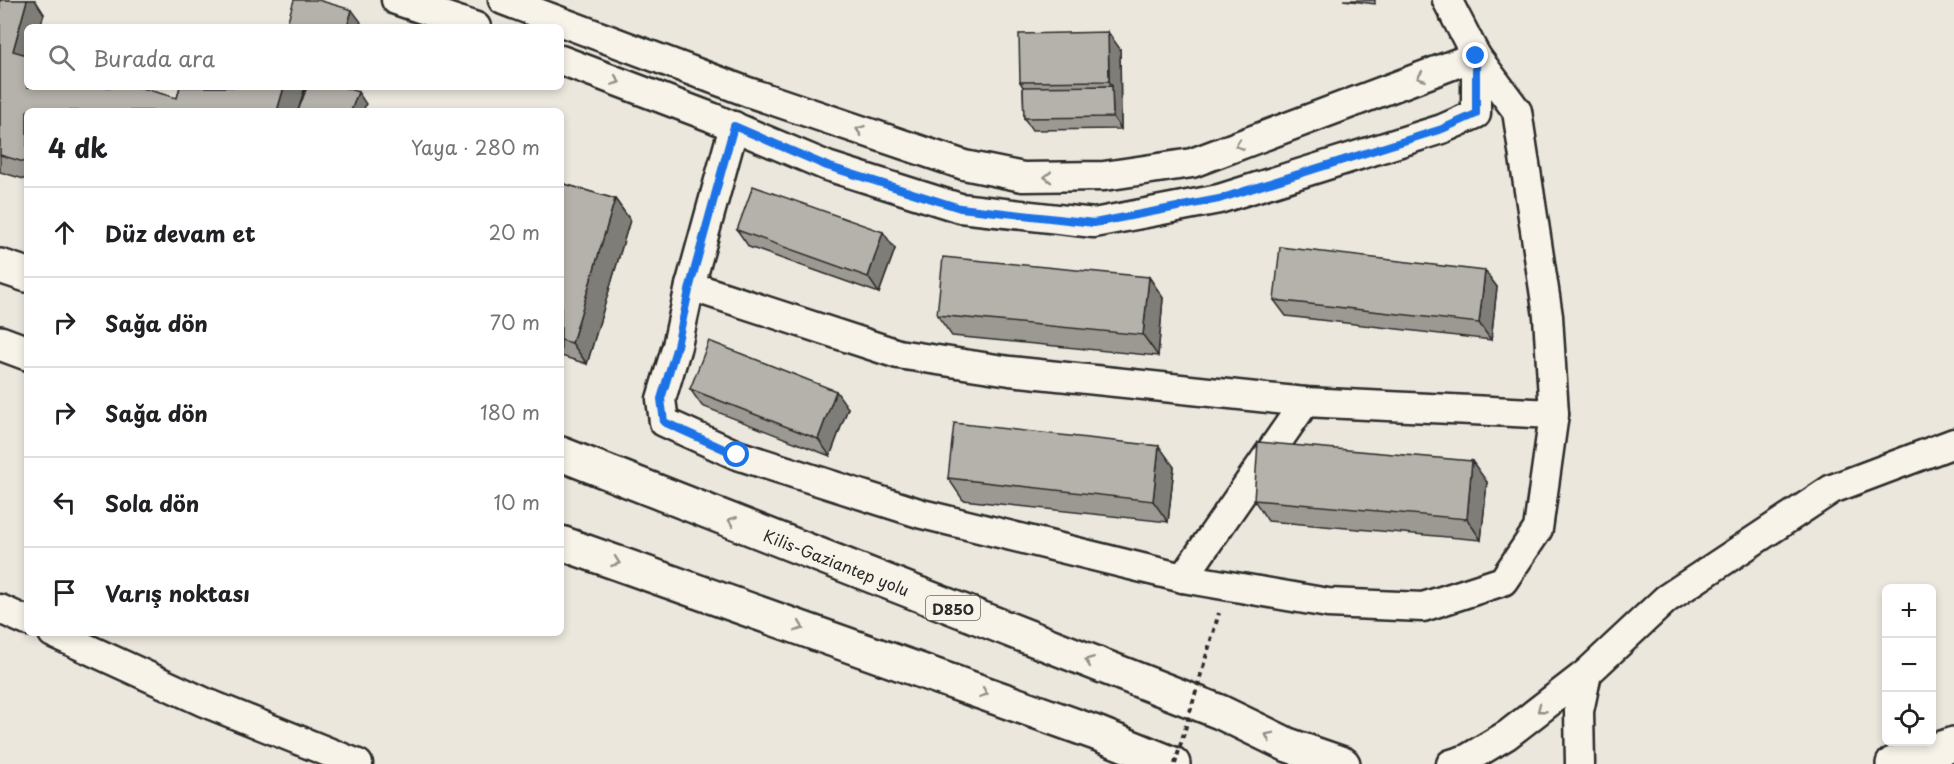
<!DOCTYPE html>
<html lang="tr">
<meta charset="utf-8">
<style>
:root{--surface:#fff;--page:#f2f2f2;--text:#202124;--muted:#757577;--line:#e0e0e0}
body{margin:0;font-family:"Playpen Sans",sans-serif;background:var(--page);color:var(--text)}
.controls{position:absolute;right:18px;bottom:18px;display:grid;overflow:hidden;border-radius:9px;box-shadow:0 3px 9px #0003}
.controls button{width:54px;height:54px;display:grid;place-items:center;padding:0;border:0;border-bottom:2px solid var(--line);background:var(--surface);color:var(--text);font:30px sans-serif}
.stop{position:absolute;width:18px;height:18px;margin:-14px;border:4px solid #1a73e8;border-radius:50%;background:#fff}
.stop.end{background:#1a73e8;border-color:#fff;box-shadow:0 2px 6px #0008}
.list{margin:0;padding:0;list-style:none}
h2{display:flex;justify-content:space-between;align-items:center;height:78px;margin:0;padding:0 24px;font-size:26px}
h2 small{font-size:20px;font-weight:400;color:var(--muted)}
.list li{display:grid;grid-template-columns:39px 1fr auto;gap:18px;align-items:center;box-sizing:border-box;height:90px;padding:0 24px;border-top:2px solid var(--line)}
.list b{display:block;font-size:22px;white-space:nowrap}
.list em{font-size:20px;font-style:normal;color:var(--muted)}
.icon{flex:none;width:33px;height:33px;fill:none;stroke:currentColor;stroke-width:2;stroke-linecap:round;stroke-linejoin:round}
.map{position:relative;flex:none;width:1954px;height:764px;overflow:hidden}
.search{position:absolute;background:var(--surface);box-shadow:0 3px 9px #0003;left:24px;top:24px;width:540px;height:66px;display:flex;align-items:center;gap:15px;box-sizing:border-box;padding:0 21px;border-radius:9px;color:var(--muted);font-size:22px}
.panel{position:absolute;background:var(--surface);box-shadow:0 3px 9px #0003;left:24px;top:108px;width:540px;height:528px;border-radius:9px}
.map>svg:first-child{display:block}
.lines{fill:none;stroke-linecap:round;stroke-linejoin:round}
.street-casing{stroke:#2b2b2b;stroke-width:33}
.highway-casing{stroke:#2b2b2b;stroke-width:38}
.path{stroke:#2b2b2b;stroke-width:4;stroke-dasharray:4.5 4.5;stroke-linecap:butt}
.street{stroke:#f7f3e8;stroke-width:28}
.highway{stroke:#f7f3e8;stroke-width:33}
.path-bridge{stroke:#2b2b2b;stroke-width:4;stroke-dasharray:4.5 4.5;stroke-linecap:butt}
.wall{fill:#9c9993;stroke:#2b2b2b;stroke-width:1.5}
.shaded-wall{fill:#7f7d78;stroke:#2b2b2b;stroke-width:1.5}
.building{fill:#b5b2ab;stroke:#2b2b2b;stroke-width:1.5}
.oneway{stroke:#918f8a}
.route{stroke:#1a73e8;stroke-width:8}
.labels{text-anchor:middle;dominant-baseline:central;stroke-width:5;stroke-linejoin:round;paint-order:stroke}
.shield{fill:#f7f3e8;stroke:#686764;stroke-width:1.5}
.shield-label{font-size:15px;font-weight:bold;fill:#2b2b2b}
.street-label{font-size:16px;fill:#2b2b2b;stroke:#f7f3e8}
</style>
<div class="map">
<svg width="1954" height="764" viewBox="0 0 1954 764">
<rect width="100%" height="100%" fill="#ebe7dd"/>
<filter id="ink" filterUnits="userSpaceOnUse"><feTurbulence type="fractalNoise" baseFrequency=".0167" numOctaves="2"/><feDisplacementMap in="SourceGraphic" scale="12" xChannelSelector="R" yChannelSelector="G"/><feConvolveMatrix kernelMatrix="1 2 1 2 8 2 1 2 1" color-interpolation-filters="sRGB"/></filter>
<g filter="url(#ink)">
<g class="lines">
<defs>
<g id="street">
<path d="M396,0L476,27"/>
<path d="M503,0L748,92L964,165L1023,177L1104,176L1192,163L1476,56"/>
<path d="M561,60L711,117L827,166L960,208L1094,223L1219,199L1442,129L1476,114V56"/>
<path d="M734,126L690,286L677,346L661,399L664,422L737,455L922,514L1183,578L1328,603L1423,607L1503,581L1538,529L1554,414L1548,316L1517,111L1476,56L1447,0"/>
<path d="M690,286L898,354L1010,371L1305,402L1554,414"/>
<path d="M1183,578L1305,402"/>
<path d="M0,609L27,621"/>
<path d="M53,633L204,702L358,764"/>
<path d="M1451,764L1467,759L1507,735L1587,673L1666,599L1832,489L1954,443"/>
<path d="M1580,764L1579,711L1587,673"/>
</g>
<g id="highway">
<path d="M0,266L27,275"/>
<path d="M0,343L27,353"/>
<path id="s1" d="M561,454L1220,712L1288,745L1343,764"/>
<path d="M561,543L1096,733L1173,764"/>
<path d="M1893,764L1954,744"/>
</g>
</defs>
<use href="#street" class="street-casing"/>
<use href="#highway" class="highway-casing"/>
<path class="path" d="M1203,667L1219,613"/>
<use href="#street" class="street"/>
<use href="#highway" class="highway"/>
<path class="path-bridge" d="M1175,764L1203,667"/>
</g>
<g class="wall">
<path d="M0,0H35L44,14L27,27V87L177,98L180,87H305L298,111H27V180L0,172Z"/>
<path d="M1343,0H1375V4Z"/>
<path d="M1120,49L1121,129L1032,130L1024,118L1023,87L1020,82Z"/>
<path d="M561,183L615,199L630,220L587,364L561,356Z"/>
<path d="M737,230L895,249L879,293L749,247Z"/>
<path d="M1485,271L1497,287L1491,340L1286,316L1274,300Z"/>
<path d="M1149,277L1163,298L1158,356L952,336L937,315Z"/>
<path d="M690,389L848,408L830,456L702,406Z"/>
<path d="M1174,467L1168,522L963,500L948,478Z"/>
<path d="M1487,482L1481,540L1268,521L1254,500Z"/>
</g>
<g class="shaded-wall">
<path d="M27,0H35L44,14L40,27H27V71L13,51Z"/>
<path d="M352,10L361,22L359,27H347Z"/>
<path d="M1108,32L1120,49L1121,129L1113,117L1112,86L1109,81Z"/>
<path d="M284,87H305L298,111H277Z"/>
<path d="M358,92L366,104L363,111H351Z"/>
<path d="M615,199L630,220L587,364L572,343Z"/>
<path d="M883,232L895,249L879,293L868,277Z"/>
<path d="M1485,271L1497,287L1491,340L1479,323Z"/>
<path d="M1149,277L1163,298L1158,356L1143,335Z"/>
<path d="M836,391L848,408L830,456L818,439Z"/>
<path d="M1159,446L1174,467L1168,522L1153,501Z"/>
<path d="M1472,461L1487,482L1481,540L1467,519Z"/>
</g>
<g class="building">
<path d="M0,0H27L13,51L27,55V87H138L177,98L180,87H284L277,111H27V163L0,155Z"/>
<path d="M294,0H318L352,10L347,27H286Z"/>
<path d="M1108,32L1109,81L1020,82L1019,34Z"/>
<path d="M1112,86L1113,117L1024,118L1023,87Z"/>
<path d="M307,87H343L358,92L351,111H298Z"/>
<path d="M561,183L615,199L572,343L561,340Z"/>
<path d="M753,186L883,232L868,277L737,230Z"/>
<path d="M1280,247L1485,271L1479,323L1274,300Z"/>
<path d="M943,257L1149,277L1143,335L937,315Z"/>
<path d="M709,341L836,391L818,439L690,389Z"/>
<path d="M954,423L1159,446L1153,501L948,478Z"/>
<path d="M1258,442L1472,461L1467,519L1254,500Z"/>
</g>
<defs><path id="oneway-chevron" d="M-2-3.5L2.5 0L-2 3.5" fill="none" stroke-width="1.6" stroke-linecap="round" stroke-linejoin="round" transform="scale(1.5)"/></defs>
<g class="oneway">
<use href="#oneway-chevron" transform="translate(1421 77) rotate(160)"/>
<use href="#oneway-chevron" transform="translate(616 81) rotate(21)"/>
<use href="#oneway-chevron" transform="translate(860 130) rotate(-161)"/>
<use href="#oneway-chevron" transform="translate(1239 145) rotate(160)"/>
<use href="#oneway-chevron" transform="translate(1048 177) rotate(179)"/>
<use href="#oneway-chevron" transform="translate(732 521) rotate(-159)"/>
<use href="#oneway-chevron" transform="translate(616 562) rotate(20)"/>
<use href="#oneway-chevron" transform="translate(800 627) rotate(20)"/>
<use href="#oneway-chevron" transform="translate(1089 661) rotate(-159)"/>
<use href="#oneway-chevron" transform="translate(984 693) rotate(20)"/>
<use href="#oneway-chevron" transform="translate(1541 709) rotate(142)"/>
<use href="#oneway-chevron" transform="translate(1269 736) rotate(-154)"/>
</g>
</g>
<g class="lines" filter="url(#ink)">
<path class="route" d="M737,455L664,422L661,399L677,346L690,286L734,126L827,166L960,208L1094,223L1219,199L1442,129L1476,114V56"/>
</g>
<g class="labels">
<rect class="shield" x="926" y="596" width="54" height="24" rx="4.5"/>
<g class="shield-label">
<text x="953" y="608">D850</text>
</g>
<g class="street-label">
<text stroke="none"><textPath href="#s1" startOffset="296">Kilis-Gaziantep yolu</textPath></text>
</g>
</g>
</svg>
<div class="controls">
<button>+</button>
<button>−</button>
<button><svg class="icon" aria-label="locate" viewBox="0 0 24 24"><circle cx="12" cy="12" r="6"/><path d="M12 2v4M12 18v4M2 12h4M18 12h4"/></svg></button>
</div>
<div class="stop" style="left:737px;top:455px"></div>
<div class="stop end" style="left:1476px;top:56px"></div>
<div class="search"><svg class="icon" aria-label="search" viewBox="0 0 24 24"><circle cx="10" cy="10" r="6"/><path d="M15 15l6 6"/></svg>Burada ara</div>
<section class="panel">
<h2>4 dk<small>Yaya · 280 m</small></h2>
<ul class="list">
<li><svg class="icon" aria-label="ahead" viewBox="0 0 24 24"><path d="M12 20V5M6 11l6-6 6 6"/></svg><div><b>Düz devam et</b></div><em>20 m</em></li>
<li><svg class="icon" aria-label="right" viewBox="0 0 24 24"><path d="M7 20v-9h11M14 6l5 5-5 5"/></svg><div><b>Sağa dön</b></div><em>70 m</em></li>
<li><svg class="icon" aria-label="right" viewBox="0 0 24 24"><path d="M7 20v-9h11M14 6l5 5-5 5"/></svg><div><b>Sağa dön</b></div><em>180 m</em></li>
<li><svg class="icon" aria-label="left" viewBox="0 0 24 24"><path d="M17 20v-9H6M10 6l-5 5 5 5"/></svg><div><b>Sola dön</b></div><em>10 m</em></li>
<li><svg class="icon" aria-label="arrive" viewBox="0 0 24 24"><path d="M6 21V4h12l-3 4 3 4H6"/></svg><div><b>Varış noktası</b></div></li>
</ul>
</section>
</div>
